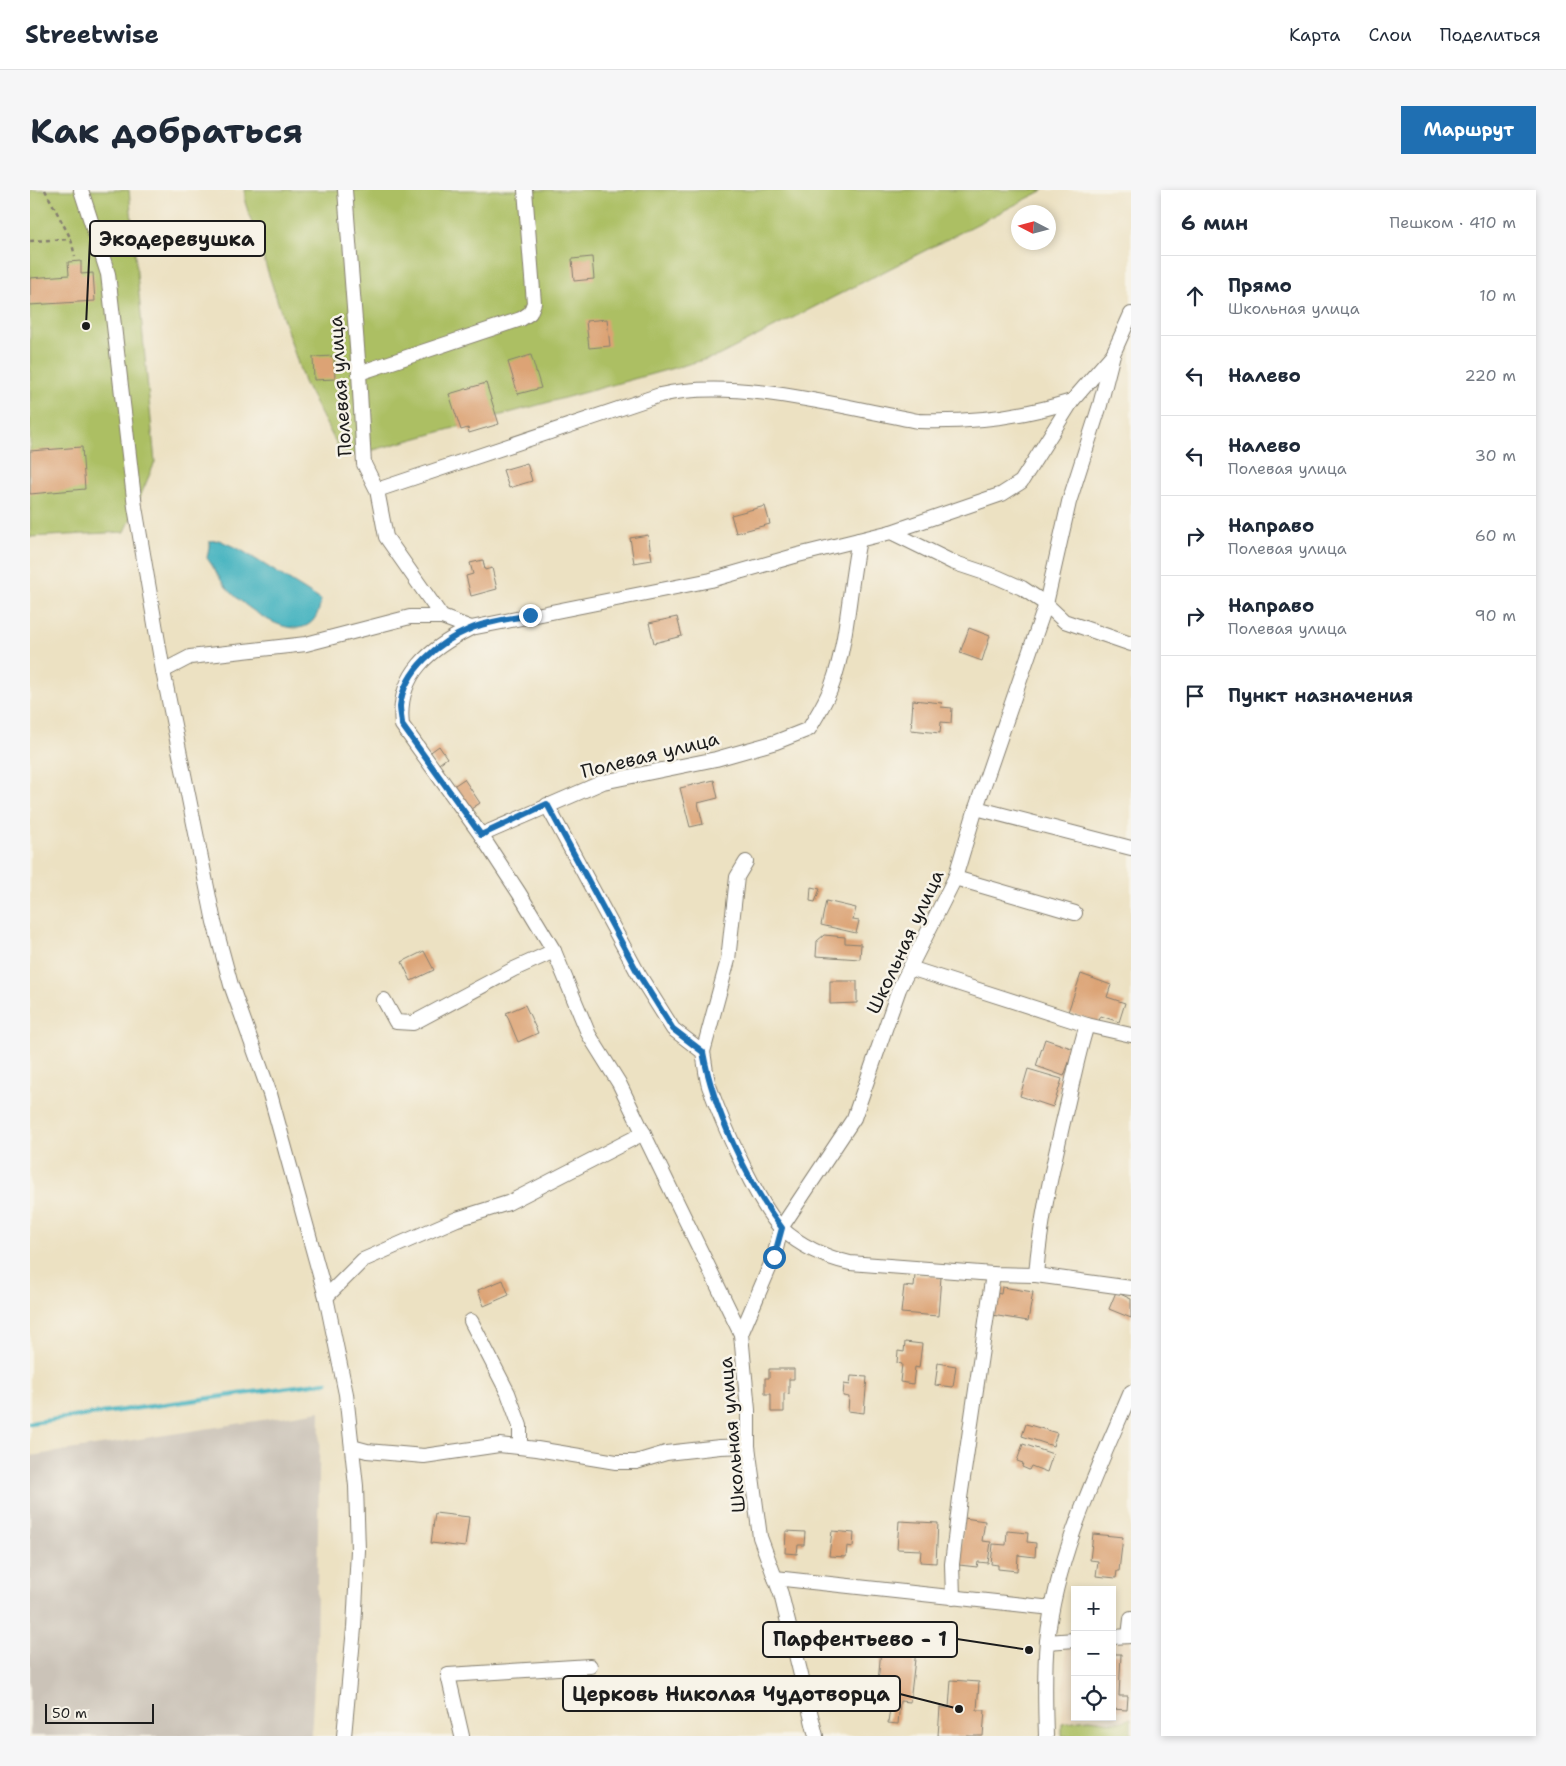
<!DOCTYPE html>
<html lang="ru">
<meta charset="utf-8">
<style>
:root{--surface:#fff;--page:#f6f6f7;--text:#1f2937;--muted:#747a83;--line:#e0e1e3;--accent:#1f6fb2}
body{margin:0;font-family:"Shantell Sans",sans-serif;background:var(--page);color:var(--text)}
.controls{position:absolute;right:15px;bottom:15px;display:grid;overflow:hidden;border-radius:0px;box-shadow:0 2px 8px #0003}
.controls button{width:45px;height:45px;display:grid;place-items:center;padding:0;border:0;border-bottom:1px solid var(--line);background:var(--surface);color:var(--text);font:25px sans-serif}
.compass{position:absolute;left:981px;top:15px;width:45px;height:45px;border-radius:50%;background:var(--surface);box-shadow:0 2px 8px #0003;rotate:276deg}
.scale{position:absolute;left:15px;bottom:12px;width:109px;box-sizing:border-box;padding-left:5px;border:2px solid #1c1c1c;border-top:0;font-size:14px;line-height:18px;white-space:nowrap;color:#1c1c1c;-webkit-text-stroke:4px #f7f3e8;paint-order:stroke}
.stop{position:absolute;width:15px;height:15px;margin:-11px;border:4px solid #1f6fb2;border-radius:50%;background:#fff}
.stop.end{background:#1f6fb2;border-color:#fff;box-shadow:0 1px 5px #0008}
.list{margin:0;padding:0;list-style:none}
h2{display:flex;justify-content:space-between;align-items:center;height:65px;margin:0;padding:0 20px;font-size:21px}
h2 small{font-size:16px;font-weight:400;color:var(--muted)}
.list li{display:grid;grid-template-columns:32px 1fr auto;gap:15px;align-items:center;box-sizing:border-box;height:80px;padding:0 20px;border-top:1px solid var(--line)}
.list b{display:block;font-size:19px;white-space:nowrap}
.list p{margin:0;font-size:16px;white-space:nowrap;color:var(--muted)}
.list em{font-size:16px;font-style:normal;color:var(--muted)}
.icon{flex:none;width:28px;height:28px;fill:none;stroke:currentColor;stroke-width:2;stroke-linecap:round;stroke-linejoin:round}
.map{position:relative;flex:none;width:1101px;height:1546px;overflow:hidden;border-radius:0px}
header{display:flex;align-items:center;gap:30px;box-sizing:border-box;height:70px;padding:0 25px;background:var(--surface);border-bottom:1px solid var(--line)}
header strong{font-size:24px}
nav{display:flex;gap:28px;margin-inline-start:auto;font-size:18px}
.intro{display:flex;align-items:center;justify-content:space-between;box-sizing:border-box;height:120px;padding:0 30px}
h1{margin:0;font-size:35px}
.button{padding:12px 22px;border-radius:0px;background:var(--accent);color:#fff;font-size:18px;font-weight:700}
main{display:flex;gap:30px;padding:0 30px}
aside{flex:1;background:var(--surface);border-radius:0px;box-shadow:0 2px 8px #0003}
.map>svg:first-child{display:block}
.built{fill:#e7d4b7}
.industrial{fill:#cbc3b8}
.green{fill:#acbf63;stroke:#646e40}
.water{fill:#45b3c0;stroke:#30686e}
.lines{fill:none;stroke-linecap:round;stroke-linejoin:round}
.stream{stroke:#45b3c0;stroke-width:4.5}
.building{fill:#dca374}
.minor-casing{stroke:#847e6f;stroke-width:16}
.path{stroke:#847e6f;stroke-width:2.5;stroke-dasharray:4 4;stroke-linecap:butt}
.minor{stroke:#fff;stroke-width:14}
.route{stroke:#1f6fb2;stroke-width:6}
.labels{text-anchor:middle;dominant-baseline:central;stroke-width:5;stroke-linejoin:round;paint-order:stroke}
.street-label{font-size:19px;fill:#1c1c1c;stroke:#f7f3e8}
.leader{fill:none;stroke:#1c1c1c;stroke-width:2}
.callout-dot{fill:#1c1c1c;stroke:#f7f3e8;stroke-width:2}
.callout{fill:#f7f3e8;stroke:#1c1c1c;stroke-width:2}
.callout-label{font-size:20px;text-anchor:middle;font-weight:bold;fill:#1c1c1c}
</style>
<header>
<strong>Streetwise</strong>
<nav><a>Карта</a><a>Слои</a><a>Поделиться</a></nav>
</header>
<div class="intro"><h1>Как добраться</h1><a class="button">Маршрут</a></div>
<main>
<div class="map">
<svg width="1101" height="1546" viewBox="0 0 1101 1546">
<rect width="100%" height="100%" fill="#f7f3e8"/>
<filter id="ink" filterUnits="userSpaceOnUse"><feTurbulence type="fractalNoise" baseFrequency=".02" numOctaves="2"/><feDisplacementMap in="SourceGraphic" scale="10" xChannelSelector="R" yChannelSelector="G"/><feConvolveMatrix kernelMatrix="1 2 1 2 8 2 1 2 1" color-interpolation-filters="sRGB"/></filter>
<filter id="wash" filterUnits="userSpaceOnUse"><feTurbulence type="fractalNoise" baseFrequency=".0096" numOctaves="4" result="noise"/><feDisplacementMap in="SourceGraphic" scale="20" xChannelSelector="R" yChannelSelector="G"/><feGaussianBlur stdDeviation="1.12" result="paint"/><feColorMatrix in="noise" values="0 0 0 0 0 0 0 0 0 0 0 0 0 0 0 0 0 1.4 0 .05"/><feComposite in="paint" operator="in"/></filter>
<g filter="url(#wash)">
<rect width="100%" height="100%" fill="#ece1c2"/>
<path class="built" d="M1101,1449V1528L1096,1531L1078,1532L1059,1529L1032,1533L1036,1454H1045V1527H1082V1451Z"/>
<path class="industrial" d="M290,1221L286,1459L281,1546H0V1266Z"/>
<g class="green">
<path d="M0,0H99L125,272L95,342L0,347Z"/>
<path d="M215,0H1014L688,166L314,268L274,192L215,12Z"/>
<path d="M1101,1528V1546H1032V1533C1041,1532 1051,1529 1060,1529C1074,1530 1088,1535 1101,1528Z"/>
</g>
<path class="water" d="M189,350L211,360L291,410C283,469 216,420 196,397C189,389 184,377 177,368L180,351Z"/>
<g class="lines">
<path class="stream" d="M0,1233L297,1192"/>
</g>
<g id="blocks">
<g class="building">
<path d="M562,67L564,89L544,91L542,69Z"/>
<path d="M51,71V84L63,83L65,111L0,115V88L39,85L38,72Z"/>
<path d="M577,129L580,156L559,158L556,131Z"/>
<path d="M501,165L511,198L488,204L478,172Z"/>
<path d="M304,166L305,189L284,190L283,167Z"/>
<path d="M456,193L469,234L439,243L438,238L431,240L419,204Z"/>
<path d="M52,257L55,299L0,304V261Z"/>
<path d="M497,273L502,291L479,298L473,280Z"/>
<path d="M735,316L740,334L706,343L701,325Z"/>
<path d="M618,345L622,370L604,373L600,348Z"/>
<path d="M453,370L455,380L462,378L467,399L441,406L436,386L443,384L440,373Z"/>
<path d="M647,427L652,446L624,453L619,433Z"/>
<path d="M939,438L960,446L952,471L930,463Z"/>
<path d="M883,510L912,513L911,517L922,518L921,533L911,532L910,543L881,540Z"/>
<path d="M409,556L417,568L406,576L398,564Z"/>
<path d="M434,589L450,613L438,621L422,597Z"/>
<path d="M684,590L688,608L668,613L673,634L660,637L650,598Z"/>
<path d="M781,697L790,699L785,712L780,711Z"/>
<path d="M796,711L826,718L823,730L829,731L826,743L791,735Z"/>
<path d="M794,745L815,747V753L831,754L830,769L786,766L787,751Z"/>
<path d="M394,761L404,780L381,791L372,772Z"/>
<path d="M1051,784L1081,795L1077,807L1095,813L1089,832L1071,826L1068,833L1038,822Z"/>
<path d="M800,791H827V813L800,814Z"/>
<path d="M495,815L508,843L488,852L476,823Z"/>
<path d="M1015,849L1044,859L1034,886L1006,876Z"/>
<path d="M998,879L1032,889L1023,917L990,906Z"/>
<path d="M885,1085L911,1087L908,1126L871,1123L874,1096L884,1097Z"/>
<path d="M473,1090L479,1105L454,1116L448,1100Z"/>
<path d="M972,1097L1003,1102L998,1131L962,1125L966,1103L971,1104Z"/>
<path d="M1086,1102L1101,1109V1128L1079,1119Z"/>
<path d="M875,1152L892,1154L889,1178L885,1177L883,1194L870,1192L872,1174L867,1173L868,1161L874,1162Z"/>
<path d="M908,1173L926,1176L923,1197L905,1195Z"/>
<path d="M739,1179H764V1189H759V1204L754,1203V1222H741V1204H735V1188H739Z"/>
<path d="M821,1186L837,1187L834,1223L818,1221L819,1207L813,1206L814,1194L820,1195Z"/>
<path d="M996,1234L1027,1243L1023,1256L992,1246Z"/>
<path d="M993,1254L1023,1264L1017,1282L1001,1276L999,1280L992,1277L993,1273L987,1271Z"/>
<path d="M405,1323L439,1327L435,1357L401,1353Z"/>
<path d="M934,1328L955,1331L952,1351L961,1352L958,1373L948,1372L947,1377L929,1375Z"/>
<path d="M869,1331L908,1333L906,1373L890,1372L891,1360L867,1359Z"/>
<path d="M756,1341L775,1342L774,1355H768L767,1364L755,1363Z"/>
<path d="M802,1341L824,1343L823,1357L817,1356L816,1367L799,1366Z"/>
<path d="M977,1341L998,1343L997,1352L1006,1353L1005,1367L988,1365L987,1381L968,1379V1375L961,1374L963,1354L976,1355Z"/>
<path d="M1063,1344L1093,1347L1089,1381H1087L1086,1388L1066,1386L1068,1371L1060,1370Z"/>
<path d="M852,1448L887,1452L880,1512L870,1511L868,1534L858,1533L860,1519L842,1517L845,1493H848Z"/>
<path d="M1082,1464H1091L1089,1506H1098L1097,1520L1082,1519Z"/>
<path d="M921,1490L949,1492L947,1520H955L953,1546H908L910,1517L919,1518Z"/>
</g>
</g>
</g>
<g filter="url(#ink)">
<use href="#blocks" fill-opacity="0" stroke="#847e6f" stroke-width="1"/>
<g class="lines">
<defs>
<g id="minor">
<path d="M51,0L78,84L105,317L133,481L184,732L201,795L240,904L296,1107L316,1204L326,1296L328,1360L324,1438L314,1546"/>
<path d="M315,0L329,183L334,274L347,300L356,347L412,427L441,438"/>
<path d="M329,183L491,129L500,123L504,113L495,0"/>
<path d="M347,300L630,205C705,187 812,217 888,231C942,233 991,227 1042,211"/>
<path d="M861,342L972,304L991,292L1042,211L1083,164L1101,124"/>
<path d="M133,481L160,467L276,454L380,427H412"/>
<path d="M517,615L609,785L643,839L673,862C675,873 676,886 679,896C691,929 728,1016 752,1039C772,1057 794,1067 820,1073L963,1084L1006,1085L1101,1098"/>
<path d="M946,618L1101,658"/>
<path d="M451,645L573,592L686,569L746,552L779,539C787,525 797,510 802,495C818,451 819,396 829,350"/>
<path d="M925,688L1045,723"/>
<path d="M880,778L1057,835L1101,845"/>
<path d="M354,810L366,832L383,833L484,779L524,761"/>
<path d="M673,862L698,770L707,687L716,672"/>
<path d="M1006,1085C1010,1032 1022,980 1034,928C1042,896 1047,866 1057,835"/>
<path d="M296,1107L333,1070L427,1029L478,1013L614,943"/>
<path d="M441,1131L478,1203L490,1236V1257"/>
<path d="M711,1144L744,1067L751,1038L824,928L869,799L925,688L946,618L1016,414L1039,312L1070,215L1083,164"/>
<path d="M322,1257L337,1261L394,1266L469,1255L507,1259L586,1272H606L636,1263L690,1257L718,1256"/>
<path d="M745,1388L1022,1418"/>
<path d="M923,1408L922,1374L930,1308L963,1084"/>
<path d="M1099,1446L1101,1429"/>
<path d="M1082,1447L1101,1446"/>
<path d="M1017,1452L1045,1450"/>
<path d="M432,1546L418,1485L560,1476"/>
<path d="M786,1546L751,1404L730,1347L718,1256V1220L711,1144L589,893L559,845L524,761L489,703L451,645L372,535C366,484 401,458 441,438L681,390L768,365L861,342L922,372L967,387L992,398L1016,414L1034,431L1101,454"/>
<path d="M1016,1546C1015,1515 1014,1481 1017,1451C1027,1363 1067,1282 1101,1202"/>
</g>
</defs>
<use href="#minor" class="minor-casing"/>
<g class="path">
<path d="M15,0L41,49L45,67"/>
<path d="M0,51L41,49"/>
</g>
<use href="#minor" class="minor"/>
</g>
</g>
<g class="lines" filter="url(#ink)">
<path class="route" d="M500,425C481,429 458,431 440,439C409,452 374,480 370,516C370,522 372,529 372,535L451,645L517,614L609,785L643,839L673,862C683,918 717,992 752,1038L744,1067"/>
</g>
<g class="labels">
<g class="street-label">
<text transform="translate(310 196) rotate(-94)">Полевая улица</text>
<text transform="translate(620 565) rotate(-14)">Полевая улица</text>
<text transform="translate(875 752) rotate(-65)">Школьная улица</text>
<text transform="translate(702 1245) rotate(-95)">Школьная улица</text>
</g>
</g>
<path class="leader" d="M56 136L60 49M999 1460L927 1449M929 1519L870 1504"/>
<g class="callout-dot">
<circle cx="56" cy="136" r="5"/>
<circle cx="999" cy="1460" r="5"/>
<circle cx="929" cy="1519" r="5"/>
</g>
<g class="callout">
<rect x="60" y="31" width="175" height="35" rx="5"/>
<rect x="733" y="1432" width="194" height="35" rx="5"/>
<rect x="533" y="1486" width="337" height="35" rx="5"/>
</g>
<g class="callout-label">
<text x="147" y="56">Экодеревушка</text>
<text x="830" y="1456">Парфентьево - 1</text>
<text x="701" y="1511">Церковь Николая Чудотворца</text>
</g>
</svg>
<div class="controls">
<button>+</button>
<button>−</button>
<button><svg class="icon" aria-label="locate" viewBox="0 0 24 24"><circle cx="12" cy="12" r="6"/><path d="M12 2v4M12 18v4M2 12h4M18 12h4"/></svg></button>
</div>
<svg class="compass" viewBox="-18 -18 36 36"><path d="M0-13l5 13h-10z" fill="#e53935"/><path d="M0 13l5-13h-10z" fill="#747a83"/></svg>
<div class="scale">50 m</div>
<div class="stop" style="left:744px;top:1067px"></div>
<div class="stop end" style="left:500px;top:425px"></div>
</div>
<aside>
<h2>6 мин<small>Пешком · 410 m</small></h2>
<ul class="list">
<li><svg class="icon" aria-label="ahead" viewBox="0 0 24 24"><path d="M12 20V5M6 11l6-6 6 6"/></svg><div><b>Прямо</b><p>Школьная улица</p></div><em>10 m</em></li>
<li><svg class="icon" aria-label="left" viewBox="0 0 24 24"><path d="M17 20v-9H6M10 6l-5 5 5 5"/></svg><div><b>Налево</b></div><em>220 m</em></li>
<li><svg class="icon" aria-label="left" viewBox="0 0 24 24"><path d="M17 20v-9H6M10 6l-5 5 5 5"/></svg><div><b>Налево</b><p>Полевая улица</p></div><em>30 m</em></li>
<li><svg class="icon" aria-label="right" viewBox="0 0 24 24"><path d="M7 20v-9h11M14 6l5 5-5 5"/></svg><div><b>Направо</b><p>Полевая улица</p></div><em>60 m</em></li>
<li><svg class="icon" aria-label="right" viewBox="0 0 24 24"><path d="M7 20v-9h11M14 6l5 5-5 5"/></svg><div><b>Направо</b><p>Полевая улица</p></div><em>90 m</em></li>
<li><svg class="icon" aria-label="arrive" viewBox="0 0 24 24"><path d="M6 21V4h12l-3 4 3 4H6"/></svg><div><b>Пункт назначения</b></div></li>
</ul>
</aside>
</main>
